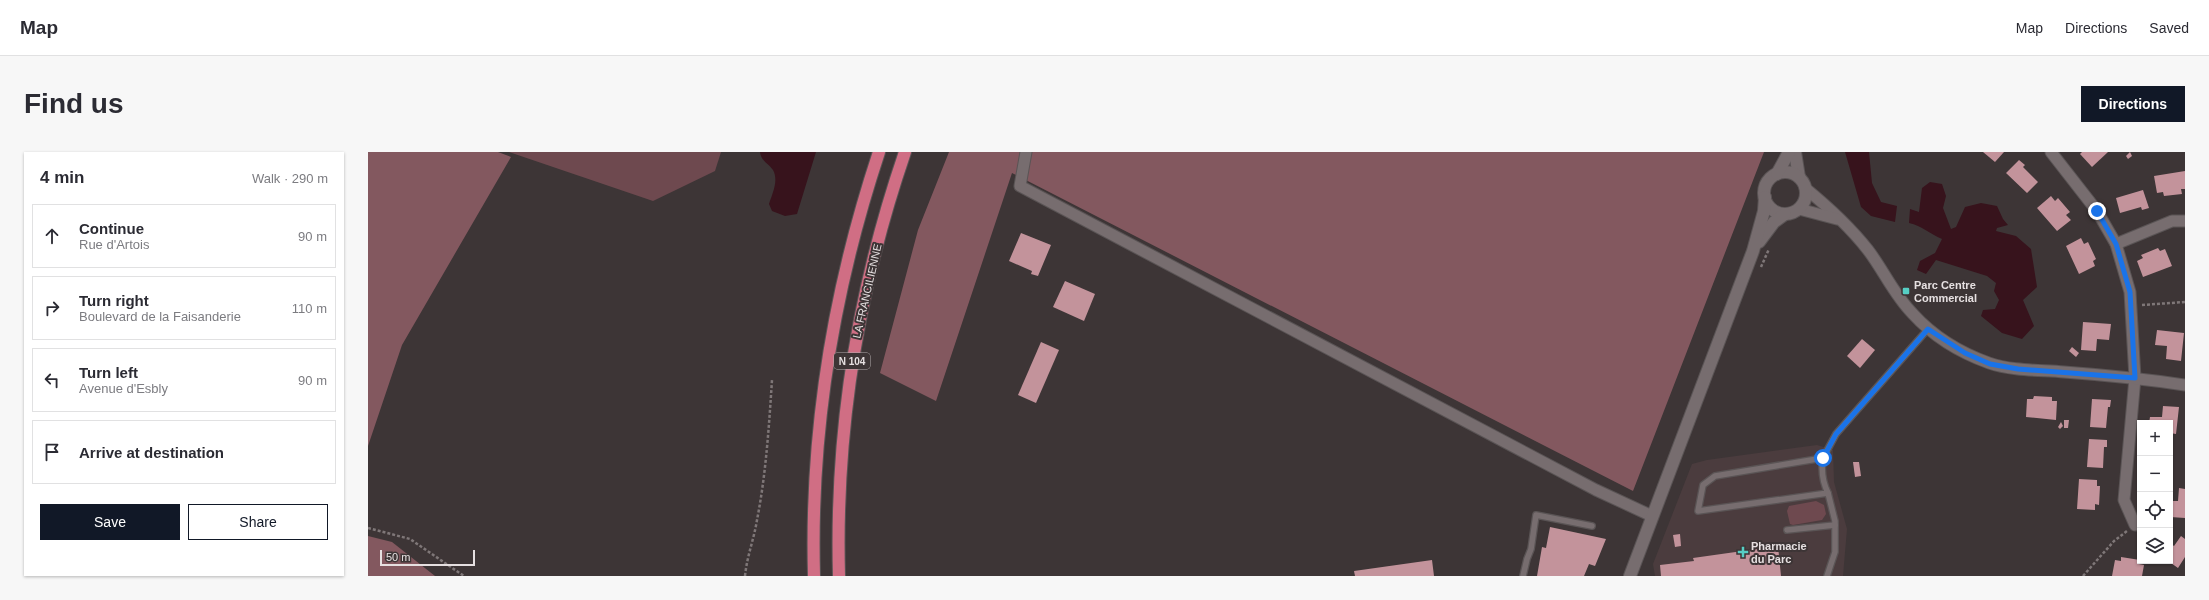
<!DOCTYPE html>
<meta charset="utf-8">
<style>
:root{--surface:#fff;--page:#f7f7f7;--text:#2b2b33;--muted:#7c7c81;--line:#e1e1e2;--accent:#111827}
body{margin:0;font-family:Arial,sans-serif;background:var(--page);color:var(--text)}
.controls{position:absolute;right:12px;bottom:12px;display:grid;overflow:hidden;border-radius:0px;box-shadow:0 1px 3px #0004}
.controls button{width:36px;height:36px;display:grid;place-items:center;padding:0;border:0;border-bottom:1px solid var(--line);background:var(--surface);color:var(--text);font:20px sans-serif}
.scale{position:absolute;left:12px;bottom:10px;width:95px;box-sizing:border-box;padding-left:4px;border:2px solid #e6e0e1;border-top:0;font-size:11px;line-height:14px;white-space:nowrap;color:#e6e0e1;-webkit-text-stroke:3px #3d3536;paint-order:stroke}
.stop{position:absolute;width:12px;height:12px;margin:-9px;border:3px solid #1a73e8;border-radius:50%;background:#fff}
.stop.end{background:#1a73e8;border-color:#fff;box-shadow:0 1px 4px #0008}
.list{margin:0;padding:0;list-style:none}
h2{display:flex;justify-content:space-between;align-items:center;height:52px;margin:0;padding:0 16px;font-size:17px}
h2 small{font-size:13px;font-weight:400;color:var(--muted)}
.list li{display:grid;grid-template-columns:26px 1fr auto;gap:12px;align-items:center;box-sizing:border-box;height:64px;margin:0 8px 8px;padding:0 8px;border:1px solid var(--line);border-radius:0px}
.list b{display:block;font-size:15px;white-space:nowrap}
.list p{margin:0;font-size:13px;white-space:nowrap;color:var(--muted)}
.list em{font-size:13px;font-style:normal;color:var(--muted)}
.actions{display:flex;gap:8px;padding:12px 16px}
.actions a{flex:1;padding:9px 0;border:1px solid var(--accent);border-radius:0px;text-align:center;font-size:14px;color:var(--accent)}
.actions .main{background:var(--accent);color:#fff}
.icon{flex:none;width:22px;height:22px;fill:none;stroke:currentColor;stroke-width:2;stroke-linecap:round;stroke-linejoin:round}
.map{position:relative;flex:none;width:1817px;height:424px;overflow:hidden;border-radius:0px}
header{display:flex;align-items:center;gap:24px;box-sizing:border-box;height:56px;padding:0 20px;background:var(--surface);border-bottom:1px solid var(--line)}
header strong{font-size:19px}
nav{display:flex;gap:22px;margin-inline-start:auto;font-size:14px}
.intro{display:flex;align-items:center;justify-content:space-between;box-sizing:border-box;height:96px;padding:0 24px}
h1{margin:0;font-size:28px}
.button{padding:10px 18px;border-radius:0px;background:var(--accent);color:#fff;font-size:14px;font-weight:700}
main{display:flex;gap:24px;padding:0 24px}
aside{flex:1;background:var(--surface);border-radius:0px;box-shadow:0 1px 3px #0004}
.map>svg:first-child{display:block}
.built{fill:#4b3c3e}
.green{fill:#6e494f}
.forest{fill:#83585f}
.water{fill:#37131c}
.building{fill:#c3939b}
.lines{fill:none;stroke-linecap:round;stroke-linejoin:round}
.service-casing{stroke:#5a5455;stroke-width:8}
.minor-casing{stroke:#5a5455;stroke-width:13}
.tertiary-casing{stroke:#5a5455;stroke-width:14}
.trunk-casing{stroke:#5a5455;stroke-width:14}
.path{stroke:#7f7778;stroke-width:2.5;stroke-dasharray:3 2;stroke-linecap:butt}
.service{stroke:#776d6f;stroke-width:5.5}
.minor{stroke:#776d6f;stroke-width:11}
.tertiary{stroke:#776d6f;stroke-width:12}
.trunk{stroke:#d06e84;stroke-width:12}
.route{stroke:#1a73e8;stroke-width:5}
.poi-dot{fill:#56cec4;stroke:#3d3536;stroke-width:1.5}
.labels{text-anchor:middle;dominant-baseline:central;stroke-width:4;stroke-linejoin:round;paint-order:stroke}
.shield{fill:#3d3536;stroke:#b3adae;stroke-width:1}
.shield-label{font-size:10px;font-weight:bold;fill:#e6e0e1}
.poi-label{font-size:11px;font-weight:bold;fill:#e6e0e1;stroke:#3d3536;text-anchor:start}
.street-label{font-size:11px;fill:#e6e0e1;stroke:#3d3536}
</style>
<header>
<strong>Map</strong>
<nav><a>Map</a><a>Directions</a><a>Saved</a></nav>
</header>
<div class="intro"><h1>Find us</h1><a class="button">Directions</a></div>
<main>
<aside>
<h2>4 min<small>Walk · 290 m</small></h2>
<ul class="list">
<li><svg class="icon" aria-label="ahead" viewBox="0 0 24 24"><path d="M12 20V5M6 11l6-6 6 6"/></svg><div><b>Continue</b><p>Rue d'Artois</p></div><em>90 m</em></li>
<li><svg class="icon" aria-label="right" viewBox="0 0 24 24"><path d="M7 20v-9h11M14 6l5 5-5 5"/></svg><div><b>Turn right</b><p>Boulevard de la Faisanderie</p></div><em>110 m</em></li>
<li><svg class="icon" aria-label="left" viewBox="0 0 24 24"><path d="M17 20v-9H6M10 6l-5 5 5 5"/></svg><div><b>Turn left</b><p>Avenue d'Esbly</p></div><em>90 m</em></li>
<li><svg class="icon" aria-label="arrive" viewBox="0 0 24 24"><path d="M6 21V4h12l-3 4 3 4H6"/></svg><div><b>Arrive at destination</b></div></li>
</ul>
<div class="actions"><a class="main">Save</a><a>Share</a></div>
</aside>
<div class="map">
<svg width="1817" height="424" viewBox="0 0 1817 424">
<rect width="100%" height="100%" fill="#3d3536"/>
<path class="built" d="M1449,293L1465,298L1466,330L1479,377L1475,424H1287L1285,412L1324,312L1339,308Z"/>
<g class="green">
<path d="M141,0H353L347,19L285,49Z"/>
<path d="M1448,349L1456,353L1458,362L1454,368L1425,373L1422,372L1419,359L1421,354Z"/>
</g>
<g class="forest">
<path d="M0,0H130L143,5L34,193L0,294Z"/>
<path d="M581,0H1396L1265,339L644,21L568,249L512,221L550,78Z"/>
<path d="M0,384L24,390L67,424H0Z"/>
</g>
<g class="water">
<path d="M392,0H448L429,62L417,64L404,59L401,52C404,42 411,29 405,18C400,11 393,9 392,0Z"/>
<path d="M1477,0H1501L1504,31L1513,50L1529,54L1527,70L1503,64L1493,55Z"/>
<path d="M1562,30L1574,32L1578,44L1575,56L1583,77L1588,75L1597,55L1613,51L1629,54L1635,67L1640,73L1629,76L1628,79L1648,84L1663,97L1669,135L1655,148L1666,174L1654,187L1634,181L1613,164L1615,158L1627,157L1631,148L1626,139L1628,131L1619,124L1568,108L1558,122L1549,118L1552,109L1567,101L1574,87C1562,82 1554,74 1541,71L1542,57L1551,60L1554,36Z"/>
</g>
<g class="building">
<path d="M1615,0H1636L1627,10Z"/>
<path d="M1714,0H1740L1724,15L1712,2Z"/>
<path d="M1762,0L1764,4L1760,7L1758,4Z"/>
<path d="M1651,8L1657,13L1655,15L1670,30L1659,41L1638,21Z"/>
<path d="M1817,19V37H1813L1814,42L1796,44L1795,40L1789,41L1786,24Z"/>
<path d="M1775,38L1781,56L1774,58L1773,55L1752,61L1748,46Z"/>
<path d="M1683,44L1687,49L1690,46L1702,60L1698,63L1703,68L1689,79L1669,56Z"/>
<path d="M653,81L683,93L670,124L663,122L664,119L641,109Z"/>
<path d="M1713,86L1716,92L1720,90L1728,107L1725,109L1727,114L1711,122L1698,94Z"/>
<path d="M1790,96L1792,99L1797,97L1804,114L1775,125L1769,109L1775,106L1773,103Z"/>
<path d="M697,129L727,142L716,169L685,155Z"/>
<path d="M1715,170L1743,172L1741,188L1729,187L1728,199L1713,198Z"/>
<path d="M1789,178L1816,181L1813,209L1798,207L1799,194L1787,193Z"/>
<path d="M1494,187L1507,198L1492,216L1479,204Z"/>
<path d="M673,190L691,198L668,251L650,243Z"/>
<path d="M1704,195L1711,201L1708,205L1701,199Z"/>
<path d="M1666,244L1684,245V249H1689L1688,268L1658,265L1659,247H1665Z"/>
<path d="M1724,247L1743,248L1742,255H1740L1738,276L1722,275Z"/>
<path d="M1795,254L1811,255L1808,282L1802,281V271H1781L1782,265H1794Z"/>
<path d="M1696,268H1701L1700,276H1696Z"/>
<path d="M1693,270L1695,274L1692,277L1690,275Z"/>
<path d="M1721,287L1739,288V295H1736L1735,316L1719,315Z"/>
<path d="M1485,310H1491L1493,324L1487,325Z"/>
<path d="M1711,327L1729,328V334H1732L1731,353L1727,352V358L1709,357Z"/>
<path d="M1811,336L1817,337V366L1802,365V349H1810Z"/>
<path d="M1182,375L1238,387L1227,414L1221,412L1216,424H1169L1174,395L1178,396Z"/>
<path d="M1312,382L1313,394L1307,395L1305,383Z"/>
<path d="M1813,384L1817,387V405L1810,416L1800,409H1802V391L1806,394Z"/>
<path d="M1410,394L1413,424H1293L1292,413L1326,409L1325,406Z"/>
<path d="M1753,405L1772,408L1771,412L1776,413L1774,424H1744L1747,408L1753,409Z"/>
<path d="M1064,408L1066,424H987L986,419Z"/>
</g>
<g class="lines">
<defs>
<g id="service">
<path d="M1455,306C1453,319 1454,329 1460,341L1330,359L1335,333L1347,324Z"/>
<path d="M1455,306L1468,282L1560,177"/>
<path d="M1419,378L1467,373"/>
<path d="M1155,424L1159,407L1163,397L1168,363L1224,374"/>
<path d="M1459,424L1467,400V369L1460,341"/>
</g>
<g id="minor">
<path d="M658,0L652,34L1228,338L1284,364"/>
<path d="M1683,0L1729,59L1748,92L1762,140L1767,226L1756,348L1767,373"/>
<path d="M1437,36C1459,54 1482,75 1500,98C1516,119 1526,143 1545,162C1565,184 1593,201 1621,211C1644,219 1672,218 1696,220C1737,223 1777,227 1817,233"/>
<path d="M1431,57L1469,67"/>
<path d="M1748,92L1804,69H1817"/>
</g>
<g id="tertiary">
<path d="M1427,0L1431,25"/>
<circle cx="1417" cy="41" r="21"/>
<path d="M1409,22L1421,0"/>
<path d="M1391,90L1406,70L1417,62"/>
<path d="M1262,424L1385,99L1396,59L1397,45"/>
</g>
<g id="trunk">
<path d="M446,424C442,280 466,136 511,0"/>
<path d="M471,424C467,279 490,137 537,0"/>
</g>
</defs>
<use href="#service" class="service-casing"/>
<use href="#minor" class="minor-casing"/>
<use href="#tertiary" class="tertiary-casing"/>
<use href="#trunk" class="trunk-casing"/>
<g class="path">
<path d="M1393,115L1401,97"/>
<path d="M1774,153L1817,150"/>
<path d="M0,376L42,387L96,424"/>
<path d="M377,424C379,404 386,387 389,368C398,322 401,274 404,228"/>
<path d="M1715,424L1746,389L1759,379"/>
</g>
<use href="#service" class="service"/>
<use href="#minor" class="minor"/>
<use href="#tertiary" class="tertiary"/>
<use href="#trunk" class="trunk"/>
</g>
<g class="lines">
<path class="route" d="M1455,306L1468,282L1560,177L1597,201L1622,212L1650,217L1767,226L1762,140L1748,92L1729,59"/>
</g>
<g class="poi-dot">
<rect x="1534" y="135" width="8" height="8" rx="2"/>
<path d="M1373 394h4v4h4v4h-4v4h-4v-4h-4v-4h4z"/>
</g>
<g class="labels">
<rect class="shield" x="466" y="201" width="36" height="16" rx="3"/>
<g class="shield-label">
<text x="484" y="209">N 104</text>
</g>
<g class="poi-label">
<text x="1546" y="133">Parc Centre<tspan x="1546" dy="13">Commercial</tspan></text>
<text x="1383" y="394">Pharmacie<tspan x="1383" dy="13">du Parc</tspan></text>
</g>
<g class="street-label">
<text transform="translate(499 139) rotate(-77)">LA FRANCILIENNE</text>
</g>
</g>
</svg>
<div class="controls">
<button>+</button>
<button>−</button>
<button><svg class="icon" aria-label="locate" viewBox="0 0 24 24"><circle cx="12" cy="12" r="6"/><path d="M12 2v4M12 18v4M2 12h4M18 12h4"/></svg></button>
<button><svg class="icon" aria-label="layers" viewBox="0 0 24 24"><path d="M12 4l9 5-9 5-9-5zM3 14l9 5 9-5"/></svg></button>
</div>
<div class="scale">50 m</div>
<div class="stop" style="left:1455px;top:306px"></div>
<div class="stop end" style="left:1729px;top:59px"></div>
</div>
</main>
